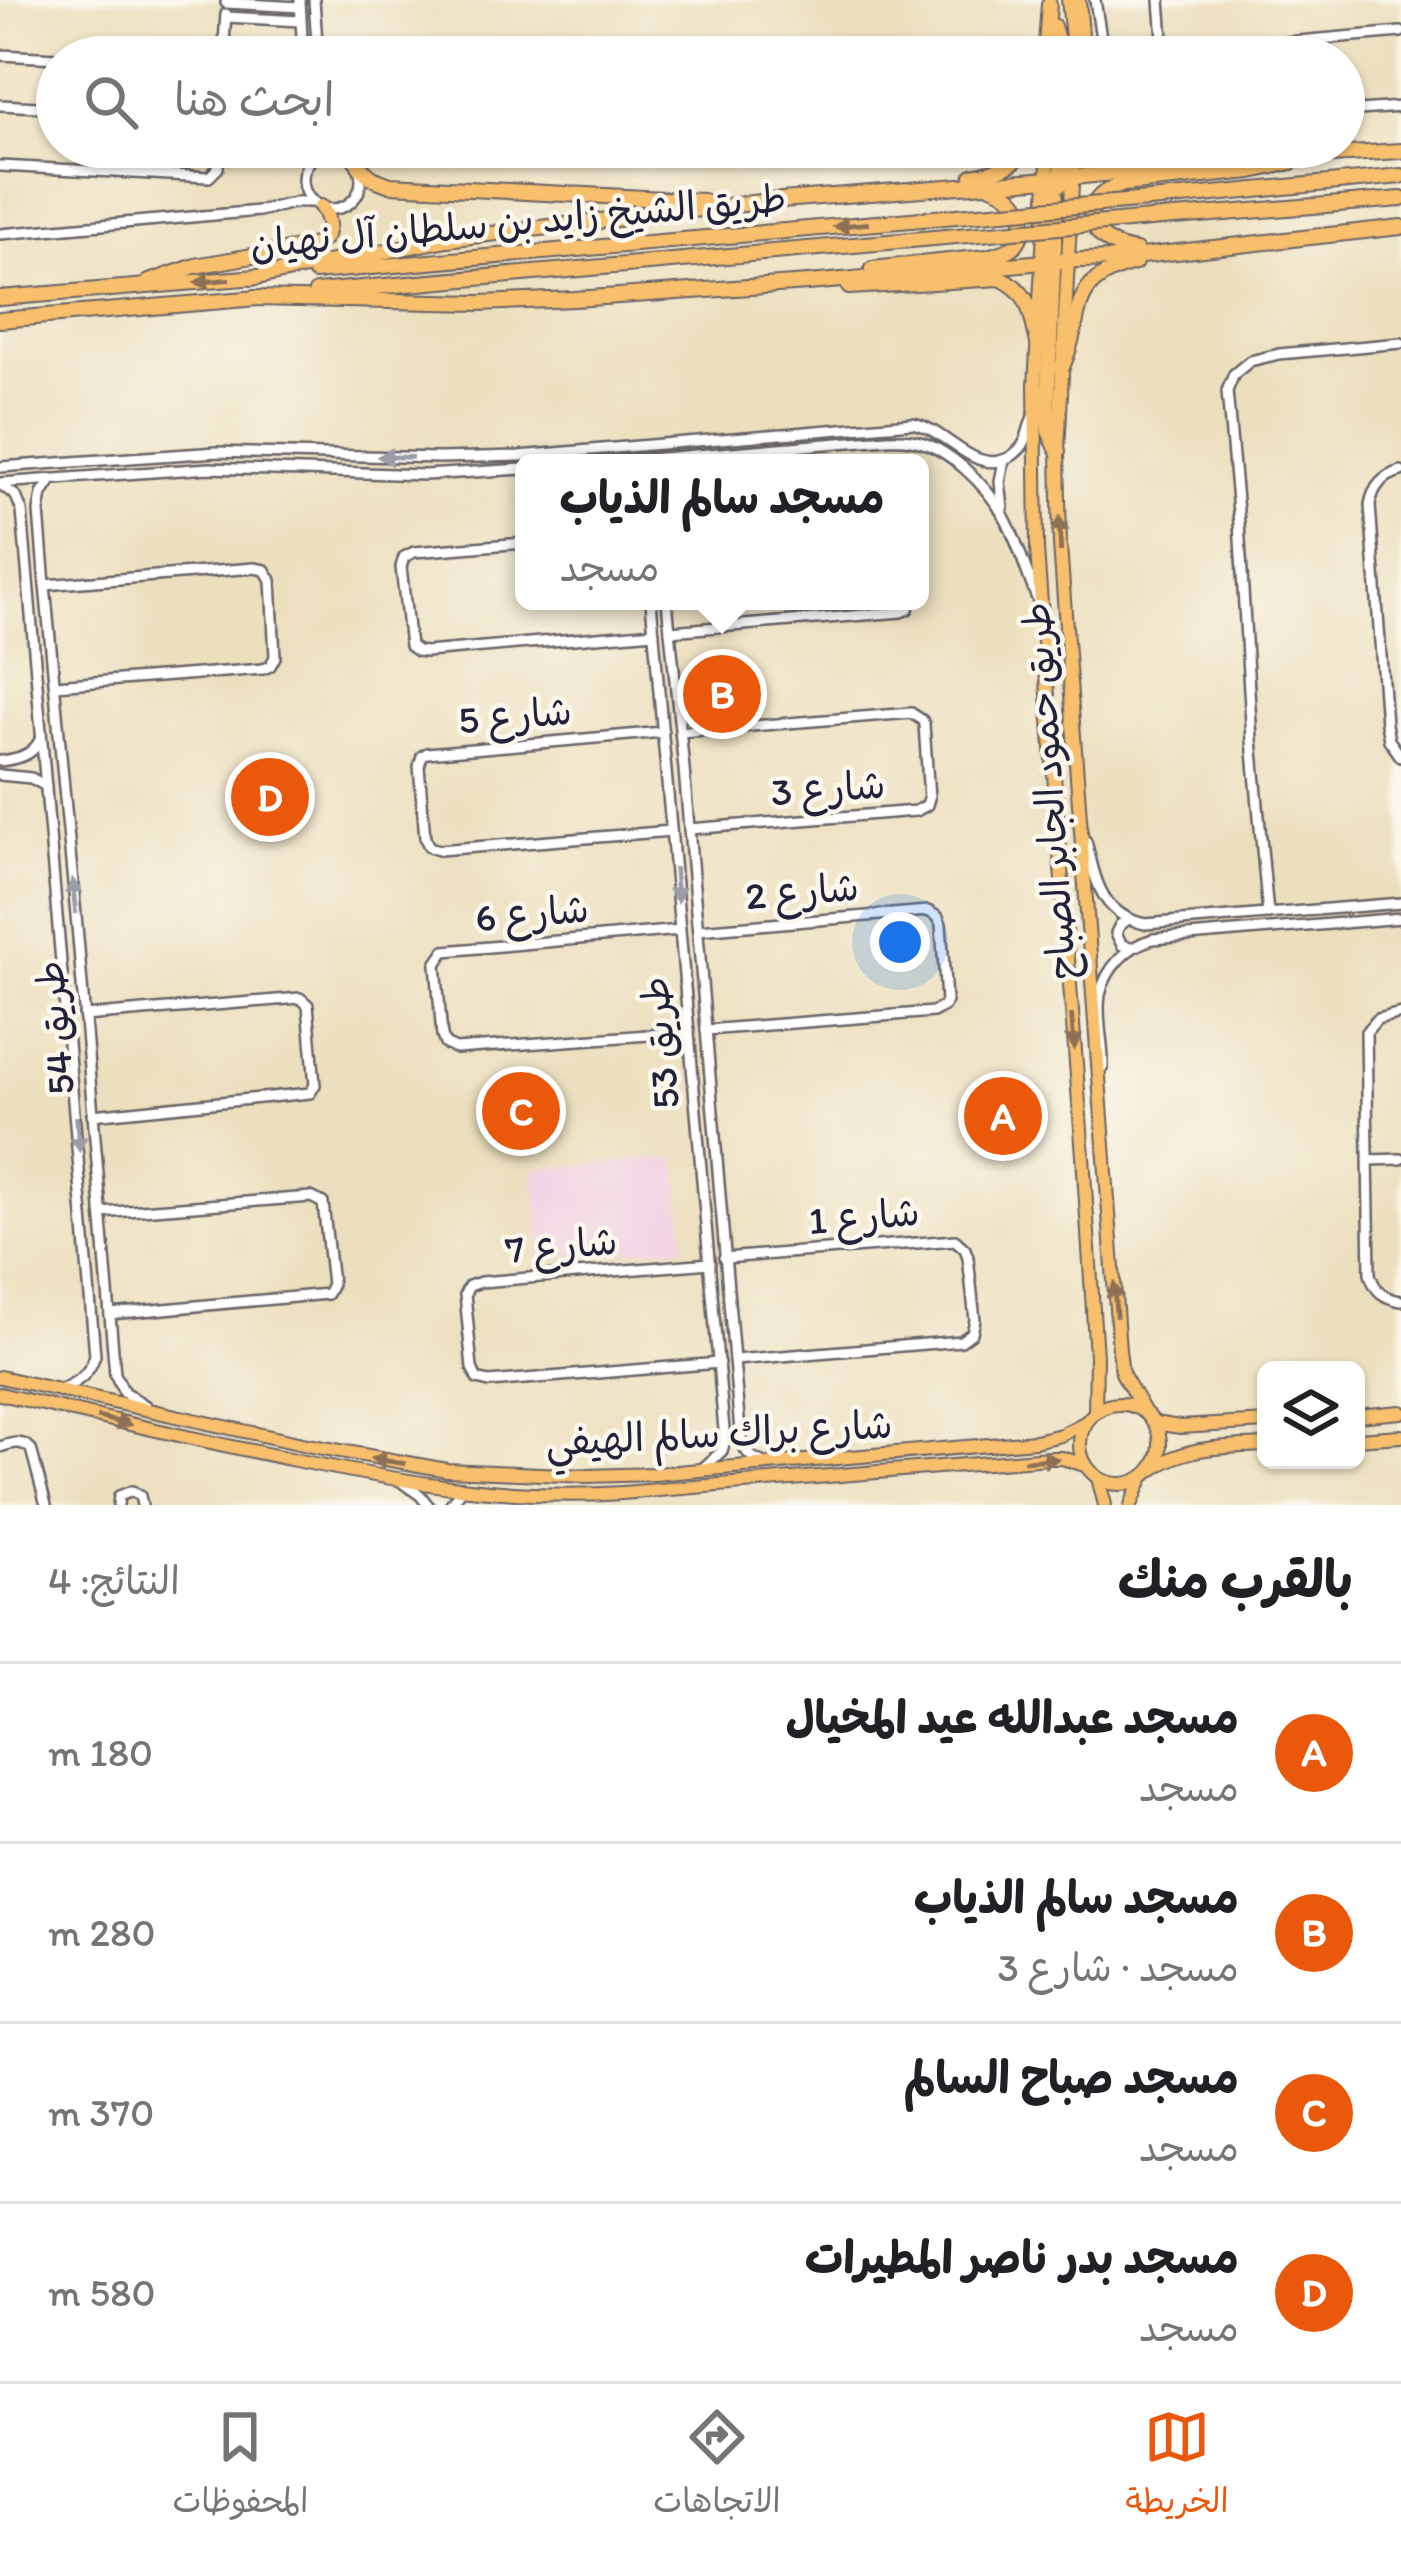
<!DOCTYPE html>
<html lang="ar">
<meta charset="utf-8">
<style>
:root{--surface:#fff;--page:#f6f6f6;--text:#202124;--muted:#757577;--line:#e0e0e0;--accent:#ea580c}
body{margin:0;font-family:Itim,"Playpen Sans Arabic",sans-serif;background:var(--page);color:var(--text);direction:rtl}
.controls{position:absolute;right:36px;bottom:36px;display:grid;overflow:hidden;border-radius:18px;box-shadow:0 3px 9px #0004}
.controls button{width:108px;height:108px;display:grid;place-items:center;padding:0;border:0;border-bottom:3px solid var(--line);background:var(--surface);color:var(--text);font:60px sans-serif}
.you{position:absolute;left:900px;top:942px;width:42px;height:42px;margin:-30px;border:9px solid #fff;border-radius:50%;background:#1a73e8;box-shadow:0 0 0 18px #1a73e833}
.badge{display:grid;place-items:center;width:78px;height:78px;border-radius:50%;background:var(--accent);color:#fff;font-size:39px;font-weight:700}
.pin{position:absolute;translate:-50% -50%;border:6px solid #fff;box-shadow:0 3px 12px #0006}
.popup{position:absolute;left:515px;top:454px;width:414px;height:156px;box-sizing:border-box;display:grid;place-content:center;border-radius:18px;background:var(--surface);filter:drop-shadow(0 3px 9px #0005);font-size:39px;white-space:nowrap;color:var(--muted)}
.popup b{font-size:45px;color:var(--text)}
.popup::after{content:'';position:absolute;left:50%;top:100%;margin-left:-24px;border:24px solid transparent;border-top-color:var(--surface)}
.list{margin:0;padding:0;list-style:none}
h2{display:flex;justify-content:space-between;align-items:center;height:156px;margin:0;padding:0 48px;font-size:51px}
h2 small{font-size:39px;font-weight:400;color:var(--muted)}
.list li{display:grid;grid-template-columns:78px 1fr auto;gap:36px;align-items:center;box-sizing:border-box;height:180px;padding:0 48px;border-top:3px solid var(--line)}
.list b{display:block;font-size:45px;white-space:nowrap}
.list p{margin:0;font-size:39px;white-space:nowrap;color:var(--muted)}
.list em{font-size:39px;font-style:normal;color:var(--muted)}
.icon{flex:none;width:66px;height:66px;fill:none;stroke:currentColor;stroke-width:2;stroke-linecap:round;stroke-linejoin:round}
.map{position:relative;flex:none;width:1401px;height:1505px;overflow:hidden;direction:ltr}
.search{position:absolute;background:var(--surface);box-shadow:0 3px 9px #0004;left:36px;right:36px;top:36px;height:132px;display:flex;align-items:center;gap:30px;box-sizing:border-box;padding:0 42px;border-radius:66px;color:var(--muted);font-size:45px}
.sheet{height:876px;background:var(--surface)}
nav{display:flex;justify-content:space-around;align-items:center;box-sizing:border-box;height:168px;border-top:3px solid var(--line);background:var(--surface);font-size:33px;color:var(--muted)}
nav a{display:grid;justify-items:center;gap:6px}
nav .on{color:var(--accent)}
.map>svg:first-child{display:block}
.built{fill:#f1d0e3}
.lines{fill:none;stroke-linecap:round;stroke-linejoin:round}
.minor-casing{stroke:#696468;stroke-width:14}
.major-casing{stroke:#696468;stroke-width:16}
.highway-casing{stroke:#696468;stroke-width:18}
.minor{stroke:#fff;stroke-width:9}
.major{stroke:#f8bf6c;stroke-width:12}
.highway{stroke:#f8bf6c;stroke-width:14}
.highway-bridge-casing{stroke:#696468;stroke-width:18;stroke-linecap:butt}
.highway-bridge{stroke:#f8bf6c;stroke-width:14}
.oneway{fill:#8d7054}
.oneway2{fill:#9c9ca7}
.labels{text-anchor:middle;dominant-baseline:central;stroke-width:9;stroke-linejoin:round;paint-order:stroke}
.street-label{font-size:39px;fill:#22223b;stroke:#fbf7ec}
</style>
<div class="map">
<svg width="1401" height="1505" viewBox="0 0 1401 1505">
<rect width="100%" height="100%" fill="#fbf7ec"/>
<filter id="ink" filterUnits="userSpaceOnUse"><feTurbulence type="fractalNoise" baseFrequency=".00833" numOctaves="2"/><feDisplacementMap in="SourceGraphic" scale="24" xChannelSelector="R" yChannelSelector="G"/><feConvolveMatrix kernelMatrix="1 2 1 2 8 2 1 2 1" color-interpolation-filters="sRGB"/></filter>
<filter id="wash" filterUnits="userSpaceOnUse"><feTurbulence type="fractalNoise" baseFrequency=".004" numOctaves="4" result="noise"/><feDisplacementMap in="SourceGraphic" scale="48" xChannelSelector="R" yChannelSelector="G"/><feGaussianBlur stdDeviation="2.7" result="paint"/><feColorMatrix in="noise" values="0 0 0 0 0 0 0 0 0 0 0 0 0 0 0 0 0 1.4 0 .05"/><feComposite in="paint" operator="in"/></filter>
<g filter="url(#wash)">
<rect width="100%" height="100%" fill="#ecdfbd"/>
<path class="built" d="M677,1157L685,1246L542,1258L534,1169Z"/>
</g>
<g filter="url(#ink)">
<g class="lines">
<defs>
<g id="minor">
<path d="M300,0L303,57"/>
<path d="M314,0L318,57"/>
<path d="M1095,0L1104,57"/>
<path d="M1160,0L1163,39L1168,47L1181,51L1401,32"/>
<path d="M226,3L300,7"/>
<path d="M226,17L300,21"/>
<path d="M0,55L57,58"/>
<path d="M223,57L226,14"/>
<path d="M0,105L57,108"/>
<path d="M1344,111L1401,107"/>
<circle cx="332" cy="180" r="29"/>
<path d="M0,166L209,177L218,168L219,147"/>
<path d="M0,234L259,211L298,202H314"/>
<path d="M601,463L887,439C919,437 940,447 964,468C1013,511 1015,545 1038,601"/>
<path d="M0,467L217,452L439,458L519,456L912,423C946,428 974,477 1010,457C1016,453 1021,449 1024,443C1028,434 1030,423 1034,414"/>
<path d="M1401,471C1383,476 1373,486 1370,505L1386,724L1389,740L1401,757"/>
<path d="M52,479L42,494L39,511L45,585L77,926L115,1374L124,1392L146,1406"/>
<path d="M0,483L209,468L425,475L524,469"/>
<path d="M0,484L16,496L22,511L95,1355C89,1375 79,1381 60,1390"/>
<path d="M1003,508L1000,482L1004,460"/>
<path d="M524,543L414,552L404,557L401,567L410,646L417,651L426,652L654,632"/>
<path d="M45,585L254,568L265,570L271,580L275,657L270,666L263,669L55,685"/>
<path d="M651,601L725,1441L722,1451L702,1469"/>
<path d="M667,601L684,769L740,1431C742,1447 746,1456 762,1462"/>
<path d="M670,631L901,612L908,609L910,601"/>
<path d="M663,732L427,753L422,756L419,766L425,838L429,847L439,850L671,831"/>
<path d="M680,732L911,713L922,720L924,724L929,798L927,805L916,811L689,829"/>
<path d="M0,761C17,759 32,756 40,740"/>
<path d="M0,775L31,778L46,786"/>
<path d="M1086,841C1096,880 1100,914 1145,924L1401,903"/>
<path d="M1268,914L1252,740L1239,523L1227,391L1234,374L1250,361L1279,354L1401,343"/>
<path d="M1127,920L1120,925L1116,933L1122,945L1131,947"/>
<path d="M680,930L445,951L436,964L442,1036L445,1044L456,1049L689,1032"/>
<path d="M698,930L928,911L938,917L941,924L946,1001L944,1006L933,1012L706,1030"/>
<path d="M1401,1013L1377,1019L1366,1032L1370,1274C1375,1292 1384,1298 1401,1301"/>
<path d="M84,1016L300,998L308,1005L315,1085L310,1093L92,1115"/>
<path d="M1103,1067C1104,1044 1096,1018 1100,995C1106,968 1127,946 1153,939L1401,918"/>
<path d="M1369,1160L1401,1159"/>
<path d="M101,1213L311,1197L323,1203L332,1284L327,1294L110,1314"/>
<path d="M724,1258L955,1240L965,1249L968,1257L975,1320L972,1333L961,1341L734,1360"/>
<path d="M710,1263L481,1282L469,1286L465,1294L472,1368L477,1379L489,1382L719,1363"/>
<path d="M0,1447C13,1443 21,1440 31,1449L46,1505"/>
<path d="M403,1483L420,1495L428,1505"/>
<path d="M118,1505L119,1496L132,1491L140,1496L142,1505"/>
<path d="M450,1505L462,1489"/>
</g>
<g id="major">
<path d="M1068,0L1074,57"/>
<path d="M1049,147L1035,385L1037,550L1083,1156L1096,1357L1095,1412"/>
<path d="M1074,147L1058,451L1060,545L1119,1350L1122,1373L1144,1411"/>
<path d="M0,1377L307,1445L447,1470L587,1476L654,1474L1035,1441L1061,1435L1086,1422"/>
<path d="M0,1394C98,1417 196,1440 295,1460C404,1482 510,1501 622,1493L1049,1458H1062L1085,1465"/>
<circle cx="1120" cy="1444" r="40"/>
<path d="M1356,1416L1401,1412"/>
<path d="M1155,1423L1180,1427L1266,1422"/>
<path d="M1356,1439L1401,1436"/>
<path d="M1153,1469C1187,1445 1226,1447 1266,1445"/>
<path d="M1098,1478L1105,1505"/>
<path d="M1131,1505L1142,1479"/>
</g>
<g id="highway">
<path d="M1078,0L1083,57"/>
<path d="M1053,26L1062,57"/>
<path d="M1045,57L1049,4"/>
<path d="M1114,147L1130,156L1268,150"/>
<path d="M359,166L372,178L390,185L703,201"/>
<path d="M972,176C996,172 1015,165 1030,147"/>
<path d="M1047,179L1052,184L1056,198L1047,414L1049,431L1058,451"/>
<path d="M1061,184L1062,147"/>
<path d="M1161,199L1401,176"/>
<path d="M1162,218L1401,199"/>
<path d="M1136,251C1088,245 1071,199 1124,184L1252,171L1292,162"/>
<path d="M872,269L987,257C996,254 1009,253 1016,244C1034,219 1016,194 991,186"/>
<path d="M315,272L968,215"/>
<path d="M252,278L447,239L769,201L1074,177L1242,160L1401,151"/>
<path d="M149,282L195,266L316,245C331,236 331,220 321,207"/>
<path d="M849,287L1000,278C1031,292 1030,312 1038,343"/>
<path d="M316,292L968,235"/>
<path d="M0,298L257,277"/>
<path d="M254,298L479,303L575,299L808,283L1055,261L1114,259L1401,227"/>
<path d="M0,320L258,298"/>
<path d="M1062,367C1086,315 1064,281 1135,263"/>
</g>
</defs>
<use href="#minor" class="minor-casing"/>
<use href="#major" class="major-casing"/>
<use href="#highway" class="highway-casing"/>
<use href="#minor" class="minor"/>
<use href="#major" class="major"/>
<use href="#highway" class="highway"/>
<defs>
<g id="highway-bridge">
<path d="M968,215L1161,199"/>
<path d="M968,235L1162,218"/>
</g>
</defs>
<use href="#highway-bridge" class="highway-bridge-casing"/>
<use href="#highway-bridge" class="highway-bridge"/>
</g>
<defs><path id="oneway-solid" d="M-6-.8H1V-3.2L6.5 0L1 3.2V.8H-6Z" transform="scale(3)"/></defs>
<g class="oneway">
<use href="#oneway-solid" transform="translate(851 225) rotate(175)"/>
<use href="#oneway-solid" transform="translate(212 281) rotate(175)"/>
<use href="#oneway-solid" transform="translate(1060 534) rotate(-92)"/>
<use href="#oneway-solid" transform="translate(1073 1032) rotate(85)"/>
<use href="#oneway-solid" transform="translate(1115 1300) rotate(-94)"/>
<use href="#oneway-solid" transform="translate(114 1421) rotate(13)"/>
<use href="#oneway-solid" transform="translate(1041 1460) rotate(-3)"/>
<use href="#oneway-solid" transform="translate(388 1461) rotate(-171)"/>
</g>
<g class="oneway2">
<use href="#oneway-solid" transform="translate(395 457) rotate(-179)"/>
<use href="#oneway-solid" transform="translate(676 885) rotate(85)"/>
<use href="#oneway-solid" transform="translate(74 896) rotate(-95)"/>
<use href="#oneway-solid" transform="translate(78 1134) rotate(85)"/>
</g>
</g>
<g class="labels">
<g class="street-label">
<text transform="translate(518 221) rotate(-5)">طريق الشيخ زايد بن سلطان آل نهيان</text>
<text transform="translate(515 715) rotate(-5)">شارع 5</text>
<text transform="translate(828 788) rotate(-4)">شارع 3</text>
<text transform="translate(1049 791) rotate(-94)">طريق حمود الجابر الصباح</text>
<text transform="translate(802 891) rotate(-5)">شارع 2</text>
<text transform="translate(532 913) rotate(-5)">شارع 6</text>
<text transform="translate(55 1028) rotate(-95)">طريق 54</text>
<text transform="translate(660 1043) rotate(-95)">طريق 53</text>
<text transform="translate(864 1216) rotate(-5)">شارع 1</text>
<text transform="translate(561 1245) rotate(-5)">شارع 7</text>
<text transform="translate(719 1433) rotate(-3)">شارع براك سالم الهيفي</text>
</g>
</g>
</svg>
<div class="controls">
<button><svg class="icon" aria-label="layers" viewBox="0 0 24 24"><path d="M12 4l9 5-9 5-9-5zM3 14l9 5 9-5"/></svg></button>
</div>
<div class="you"></div>
<div class="pin badge" style="left:1003px;top:1116px">A</div>
<div class="pin badge" style="left:722px;top:694px">B</div>
<div class="popup"><b>مسجد سالم الذياب</b>مسجد</div>
<div class="pin badge" style="left:521px;top:1111px">C</div>
<div class="pin badge" style="left:270px;top:797px">D</div>
<div class="search"><svg class="icon" aria-label="search" viewBox="0 0 24 24"><circle cx="10" cy="10" r="6"/><path d="M15 15l6 6"/></svg>ابحث هنا</div>
</div>
<section class="sheet">
<h2>بالقرب منك<small>النتائج: 4</small></h2>
<ul class="list">
<li><span class="badge">A</span><div><b>مسجد عبدالله عيد المخيال</b><p>مسجد</p></div><em>180 m</em></li>
<li><span class="badge">B</span><div><b>مسجد سالم الذياب</b><p>مسجد · شارع 3</p></div><em>280 m</em></li>
<li><span class="badge">C</span><div><b>مسجد صباح السالم</b><p>مسجد</p></div><em>370 m</em></li>
<li><span class="badge">D</span><div><b>مسجد بدر ناصر المطيرات</b><p>مسجد</p></div><em>580 m</em></li>
</ul>
</section>
<nav>
<a class="on"><svg class="icon" aria-label="map" viewBox="0 0 24 24"><path d="M3 6l6-2 6 2 6-2v14l-6 2-6-2-6 2zM9 4v14M15 6v14"/></svg>الخريطة</a>
<a><svg class="icon" aria-label="directions" viewBox="0 0 24 24"><path d="M12 3l9 9-9 9-9-9zM9 14v-3h6M13 9l2 2-2 2"/></svg>الاتجاهات</a>
<a><svg class="icon" aria-label="saved" viewBox="0 0 24 24"><path d="M7 4h10v16l-5-4-5 4z"/></svg>المحفوظات</a>
</nav>
